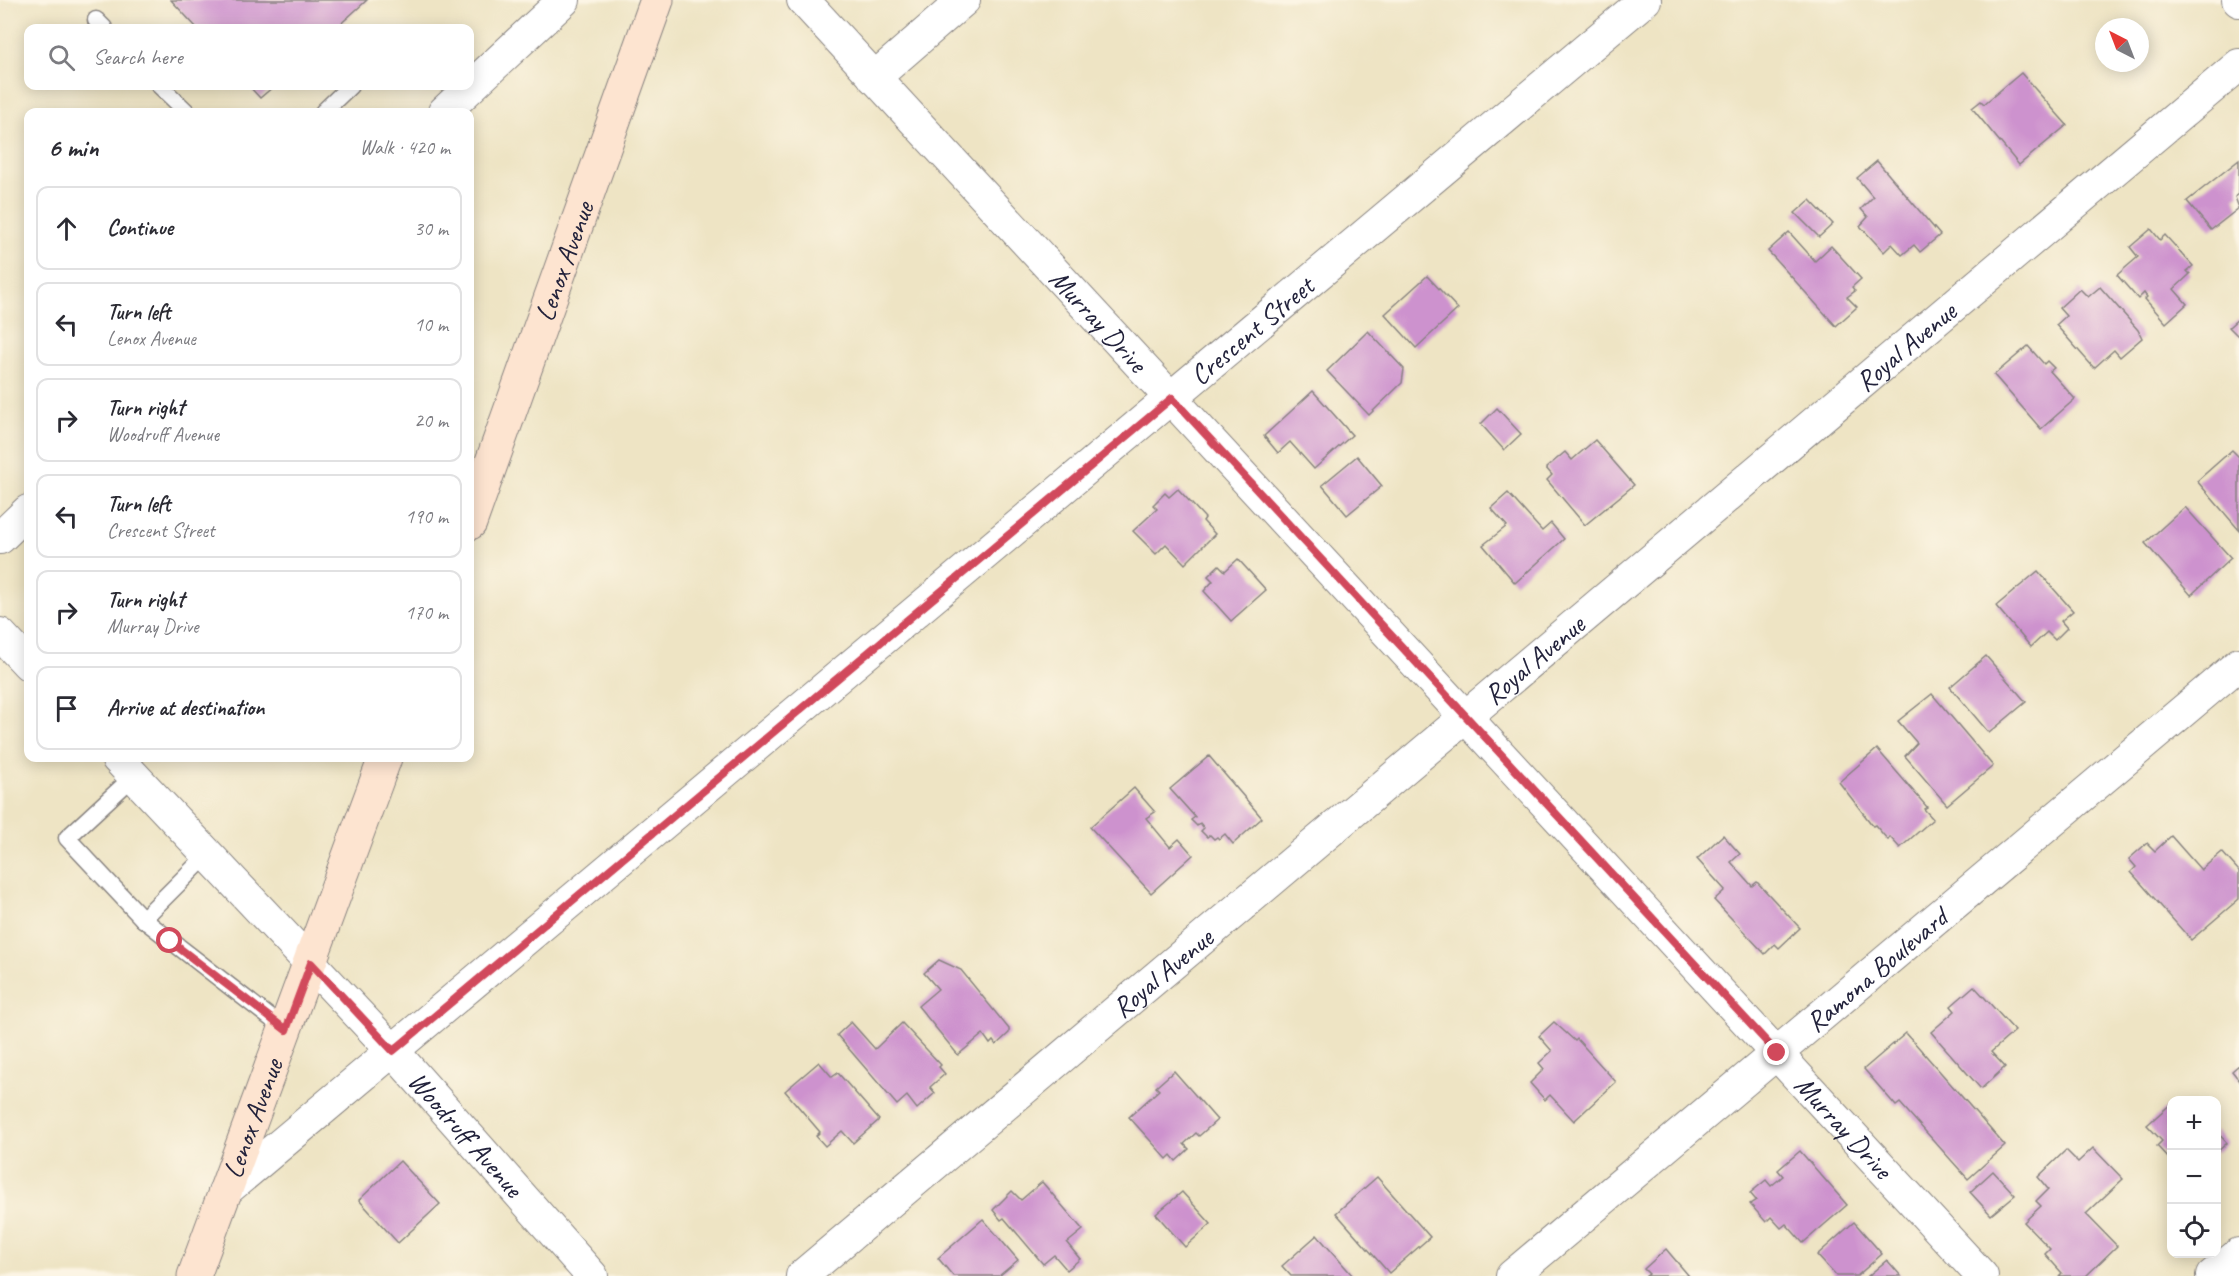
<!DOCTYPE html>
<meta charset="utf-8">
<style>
:root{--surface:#fff;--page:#f2f2f3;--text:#2b2b33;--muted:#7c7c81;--line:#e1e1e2}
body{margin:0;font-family:Caveat,sans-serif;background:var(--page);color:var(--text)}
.controls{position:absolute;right:18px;bottom:18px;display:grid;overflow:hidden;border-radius:12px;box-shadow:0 3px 15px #0003}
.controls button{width:54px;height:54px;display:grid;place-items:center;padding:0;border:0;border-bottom:2px solid var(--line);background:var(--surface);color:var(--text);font:30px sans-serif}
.compass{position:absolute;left:2095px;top:18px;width:54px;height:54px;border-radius:50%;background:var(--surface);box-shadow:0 3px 15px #0003;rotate:318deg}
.stop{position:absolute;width:18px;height:18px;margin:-14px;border:4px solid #d1495b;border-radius:50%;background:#fff}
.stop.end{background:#d1495b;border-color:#fff;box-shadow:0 2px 6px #0008}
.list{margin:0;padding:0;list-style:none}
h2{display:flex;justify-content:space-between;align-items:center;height:78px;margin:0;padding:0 24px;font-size:26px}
h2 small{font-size:20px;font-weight:400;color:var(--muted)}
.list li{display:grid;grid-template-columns:39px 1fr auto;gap:18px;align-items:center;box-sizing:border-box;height:84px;margin:0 12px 12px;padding:0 12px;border:2px solid var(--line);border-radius:12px}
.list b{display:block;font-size:22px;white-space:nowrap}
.list p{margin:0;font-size:20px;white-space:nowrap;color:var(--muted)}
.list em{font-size:20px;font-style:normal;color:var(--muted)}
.icon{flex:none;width:33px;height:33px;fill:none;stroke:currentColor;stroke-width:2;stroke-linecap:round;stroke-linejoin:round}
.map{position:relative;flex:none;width:2239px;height:1276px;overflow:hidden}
.search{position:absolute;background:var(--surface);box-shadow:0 3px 15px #0003;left:24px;top:24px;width:450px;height:66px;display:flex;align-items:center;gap:15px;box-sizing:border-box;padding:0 21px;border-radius:12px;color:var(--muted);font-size:22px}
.panel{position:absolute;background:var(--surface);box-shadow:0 3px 15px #0003;left:24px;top:108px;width:450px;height:654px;border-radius:12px}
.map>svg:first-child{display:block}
.building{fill:#cd92ce}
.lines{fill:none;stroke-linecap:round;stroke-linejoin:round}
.lane-casing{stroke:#888380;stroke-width:19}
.street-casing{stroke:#888380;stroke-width:34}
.secondary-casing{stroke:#888380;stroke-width:35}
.lane{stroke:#fff;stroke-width:16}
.street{stroke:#fff;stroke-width:32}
.secondary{stroke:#fde4d0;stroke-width:33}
.route{stroke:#d1495b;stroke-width:8}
.labels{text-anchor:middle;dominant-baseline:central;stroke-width:4.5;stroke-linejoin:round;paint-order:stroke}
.street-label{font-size:28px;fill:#22223b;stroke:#fcf5e5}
</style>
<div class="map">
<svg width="2239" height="1276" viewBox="0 0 2239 1276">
<rect width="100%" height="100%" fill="#fcf5e5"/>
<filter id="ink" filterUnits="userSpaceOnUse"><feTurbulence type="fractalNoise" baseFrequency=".0167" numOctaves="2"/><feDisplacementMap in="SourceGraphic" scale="12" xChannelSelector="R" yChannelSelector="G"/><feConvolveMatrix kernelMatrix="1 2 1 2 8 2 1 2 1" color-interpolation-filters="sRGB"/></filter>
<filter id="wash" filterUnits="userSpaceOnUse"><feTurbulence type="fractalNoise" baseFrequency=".008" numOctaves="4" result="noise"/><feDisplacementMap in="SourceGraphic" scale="24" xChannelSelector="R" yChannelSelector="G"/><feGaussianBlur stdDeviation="1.35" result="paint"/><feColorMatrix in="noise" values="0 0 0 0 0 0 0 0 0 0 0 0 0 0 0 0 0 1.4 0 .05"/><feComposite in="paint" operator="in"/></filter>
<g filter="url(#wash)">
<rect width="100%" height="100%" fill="#eee4c4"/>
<g id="blocks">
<g class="building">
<path d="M171,0H367L336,28H197Z"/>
<path d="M2021,73L2067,125L2019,165L1972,108L1981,101L1984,104Z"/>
<path d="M249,86H274L260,98Z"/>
<path d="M2239,160V194L2235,197L2239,208L2211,230L2187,201Z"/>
<path d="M1877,161L1940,235L1920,252L1914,245L1902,255L1892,244L1884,252L1860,226L1868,217L1861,209L1873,197L1857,178Z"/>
<path d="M1810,200L1833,224L1819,237L1795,213Z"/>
<path d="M2151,229L2160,240L2165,235L2193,266L2187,271L2190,274L2174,289L2187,304L2166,323L2145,299L2147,297L2144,293L2138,299L2117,275L2138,257L2130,247Z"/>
<path d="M1789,232L1815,261L1831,246L1861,279L1852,287L1855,291L1847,297L1857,307L1836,326L1768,251Z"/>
<path d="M1427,276L1458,309L1416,348L1385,314Z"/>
<path d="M2100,287L2138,330L2142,338L2120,357L2114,350L2094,368L2056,325L2066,316L2059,308L2080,289L2088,297Z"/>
<path d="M2239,318V337L2229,327Z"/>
<path d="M1368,331L1404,369L1402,383L1369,415L1327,371Z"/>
<path d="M2028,346L2044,364L2047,361L2054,368L2050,371L2075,399L2041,429L1994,375Z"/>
<path d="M1313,391L1352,435L1314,469L1290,442L1278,453L1264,436Z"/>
<path d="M1497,408L1521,434L1504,450L1481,424Z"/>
<path d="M1595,440L1634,485L1585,525L1547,480L1552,475L1546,468L1565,452L1572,460Z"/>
<path d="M2232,450L2239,457V530L2197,481Z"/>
<path d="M1357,456L1382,486L1347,515L1322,485Z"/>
<path d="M1178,489L1205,518L1203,521L1215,534L1185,564L1166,544L1156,554L1133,531L1157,509L1153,505L1165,493L1169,497Z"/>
<path d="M1508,493L1542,531L1551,523L1564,539L1515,583L1483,545L1507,526L1491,508Z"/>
<path d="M2185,507L2231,558L2191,595L2145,543Z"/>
<path d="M1238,559L1266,590L1231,621L1204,591L1213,581L1208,576L1219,565L1225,571Z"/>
<path d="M2038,571L2073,611L2061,621L2067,628L2055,640L2047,632L2031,647L1996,606Z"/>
<path d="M1986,656L2026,702L1989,733L1950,687Z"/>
<path d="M1932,694L1993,766L1947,805L1905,756L1917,743L1898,721Z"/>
<path d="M1877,749L1927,807L1924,809L1933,819L1900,848L1890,837L1888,840L1875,825L1873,826L1839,782Z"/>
<path d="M1209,756L1262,818L1233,844L1225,834L1219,839L1217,837L1214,839L1210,835L1207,837L1201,831L1204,828L1200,823L1197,826L1191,820L1195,817L1170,789Z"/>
<path d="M1134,788L1155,812L1146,818L1170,847L1179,839L1193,855L1151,893L1090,827Z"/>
<path d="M1723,835L1740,854L1731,862L1752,886L1757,882L1800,928L1779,948L1775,944L1765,954L1714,900L1725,890L1697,859Z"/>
<path d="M2171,836L2201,870L2222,852L2239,871V899L2191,940L2131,872L2136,867L2129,859L2147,843L2155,851Z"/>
<path d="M939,960L961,970L1009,1029V1033L996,1045L993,1041L990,1044L983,1034L958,1055L918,1006L938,989L924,973Z"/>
<path d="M1974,986L2015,1031L1991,1052L2005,1067L1981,1089L1931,1032L1955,1011L1951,1006Z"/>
<path d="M851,1022L875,1049L902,1023L941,1065L939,1067L945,1074L930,1087L935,1093L917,1109L907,1096L897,1105L837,1035Z"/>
<path d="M1554,1022L1575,1041L1577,1039L1616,1082L1574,1121L1550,1095L1545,1100L1530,1083L1544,1069L1539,1063L1552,1051L1539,1036Z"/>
<path d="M1906,1033L2005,1146L1968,1179L1900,1103L1896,1106L1864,1069Z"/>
<path d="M819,1062L832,1077L838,1073L879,1120L853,1143L842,1131L825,1146L816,1136L820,1132L785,1091Z"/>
<path d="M2239,1065V1080L2232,1071Z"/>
<path d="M1174,1071L1217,1120L1199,1136L1196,1133L1184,1144L1189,1149L1176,1161L1171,1155L1167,1159L1129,1117L1159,1090L1156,1087Z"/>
<path d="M2172,1103V1162L2157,1146L2162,1141L2147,1125Z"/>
<path d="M2216,1131L2227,1143L2216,1153Z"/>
<path d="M2093,1148L2123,1179L2086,1214L2117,1246L2086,1276H2059L2062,1273L2045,1254L2050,1249L2024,1222L2041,1206L2036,1201L2048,1189L2038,1177L2066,1150L2078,1162Z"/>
<path d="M1800,1151L1847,1205L1803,1243L1786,1224L1781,1228L1771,1217L1766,1222L1750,1204L1756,1200L1750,1193L1766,1180L1771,1186L1783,1176L1778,1170Z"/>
<path d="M400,1161L440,1204L398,1243L359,1200Z"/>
<path d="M1993,1171L2015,1195L1991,1215L1970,1192Z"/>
<path d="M1377,1177L1430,1237L1389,1273L1336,1213Z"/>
<path d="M1042,1182L1083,1230L1067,1243L1080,1259L1067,1270L1054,1255L1043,1264L1004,1218L1001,1220L993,1210L1012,1191L1021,1200Z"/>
<path d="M1182,1192L1211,1224L1185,1247L1156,1214Z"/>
<path d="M983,1219L1018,1260L999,1276H953L938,1258Z"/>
<path d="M1854,1222L1882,1254L1857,1276H1836L1817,1255Z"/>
<path d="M1317,1235L1353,1276H1291L1282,1266Z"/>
<path d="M1666,1249L1671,1255L1689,1276H1646L1649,1274L1644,1269Z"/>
<path d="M1887,1260L1901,1276H1868Z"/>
</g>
</g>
</g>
<g filter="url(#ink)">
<use href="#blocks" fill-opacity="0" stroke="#888380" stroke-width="1.5"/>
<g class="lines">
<defs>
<g id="lane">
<path d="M96,20L104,28"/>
<path d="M160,86L187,112"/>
<path d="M323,112L350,86"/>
<path d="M134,776L67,838L143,919L286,1030"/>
<path d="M143,919L208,854"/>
</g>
<g id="street">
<path id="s1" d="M803,0L1982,1276"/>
<path d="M2238,0L2239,1"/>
<path d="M874,78L964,0"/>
<path d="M444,112L564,0"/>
<path d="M0,538L28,511"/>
<path d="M0,634L28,664"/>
<path id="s2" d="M117,758L393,1051L592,1276"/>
<path id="s3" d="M224,1192L1645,0"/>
<path id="s4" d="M802,1276L2239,65"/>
<path id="s5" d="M1512,1276L2239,664"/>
<path d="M2212,1276L2239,1254"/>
</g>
<g id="secondary">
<path id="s6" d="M470,523L657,0"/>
<path id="s7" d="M194,1276L385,758"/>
</g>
</defs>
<use href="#lane" class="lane-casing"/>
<use href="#street" class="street-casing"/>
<use href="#secondary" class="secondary-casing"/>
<use href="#lane" class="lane"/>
<use href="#street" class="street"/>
<use href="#secondary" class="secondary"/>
</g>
</g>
<g class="lines" filter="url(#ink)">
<path class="route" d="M170,941L286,1030L311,963L393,1051L1172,398L1777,1053"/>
</g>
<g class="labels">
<g class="street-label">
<text stroke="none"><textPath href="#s6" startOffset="278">Lenox Avenue</textPath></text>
<text stroke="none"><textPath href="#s1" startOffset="436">Murray Drive</textPath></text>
<text stroke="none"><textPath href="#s3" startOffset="1341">Crescent Street</textPath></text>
<text stroke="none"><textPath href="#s4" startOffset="1443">Royal Avenue</textPath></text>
<text stroke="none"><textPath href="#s4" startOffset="957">Royal Avenue</textPath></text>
<text stroke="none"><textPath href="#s5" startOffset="476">Ramona Boulevard</textPath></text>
<text stroke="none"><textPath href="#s4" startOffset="471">Royal Avenue</textPath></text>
<text stroke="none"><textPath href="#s7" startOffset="168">Lenox Avenue</textPath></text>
<text stroke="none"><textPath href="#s1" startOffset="1534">Murray Drive</textPath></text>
<text stroke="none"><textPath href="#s2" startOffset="513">Woodruff Avenue</textPath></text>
</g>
</g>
</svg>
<div class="controls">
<button>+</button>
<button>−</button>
<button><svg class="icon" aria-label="locate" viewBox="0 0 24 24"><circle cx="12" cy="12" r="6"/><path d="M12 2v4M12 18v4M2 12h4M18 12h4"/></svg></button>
</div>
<svg class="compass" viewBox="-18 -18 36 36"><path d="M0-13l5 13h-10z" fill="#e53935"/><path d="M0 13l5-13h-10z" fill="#7c7c81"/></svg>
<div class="stop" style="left:170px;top:941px"></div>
<div class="stop end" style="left:1777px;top:1053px"></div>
<div class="search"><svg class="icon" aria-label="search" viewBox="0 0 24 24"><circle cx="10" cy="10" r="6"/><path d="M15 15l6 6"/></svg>Search here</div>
<section class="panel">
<h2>6 min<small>Walk · 420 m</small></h2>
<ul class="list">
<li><svg class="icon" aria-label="ahead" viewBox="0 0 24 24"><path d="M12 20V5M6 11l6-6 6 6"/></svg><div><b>Continue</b></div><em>30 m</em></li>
<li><svg class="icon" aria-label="left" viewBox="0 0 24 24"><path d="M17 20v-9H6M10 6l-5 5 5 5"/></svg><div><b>Turn left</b><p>Lenox Avenue</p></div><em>10 m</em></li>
<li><svg class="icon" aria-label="right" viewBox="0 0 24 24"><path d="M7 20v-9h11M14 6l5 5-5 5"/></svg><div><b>Turn right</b><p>Woodruff Avenue</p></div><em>20 m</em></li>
<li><svg class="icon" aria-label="left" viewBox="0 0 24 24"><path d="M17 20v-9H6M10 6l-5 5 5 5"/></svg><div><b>Turn left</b><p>Crescent Street</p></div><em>190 m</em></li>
<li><svg class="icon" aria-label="right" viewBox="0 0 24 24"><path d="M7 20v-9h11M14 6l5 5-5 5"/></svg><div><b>Turn right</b><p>Murray Drive</p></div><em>170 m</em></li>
<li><svg class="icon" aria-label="arrive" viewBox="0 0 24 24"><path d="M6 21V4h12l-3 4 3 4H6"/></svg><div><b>Arrive at destination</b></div></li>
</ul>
</section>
</div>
